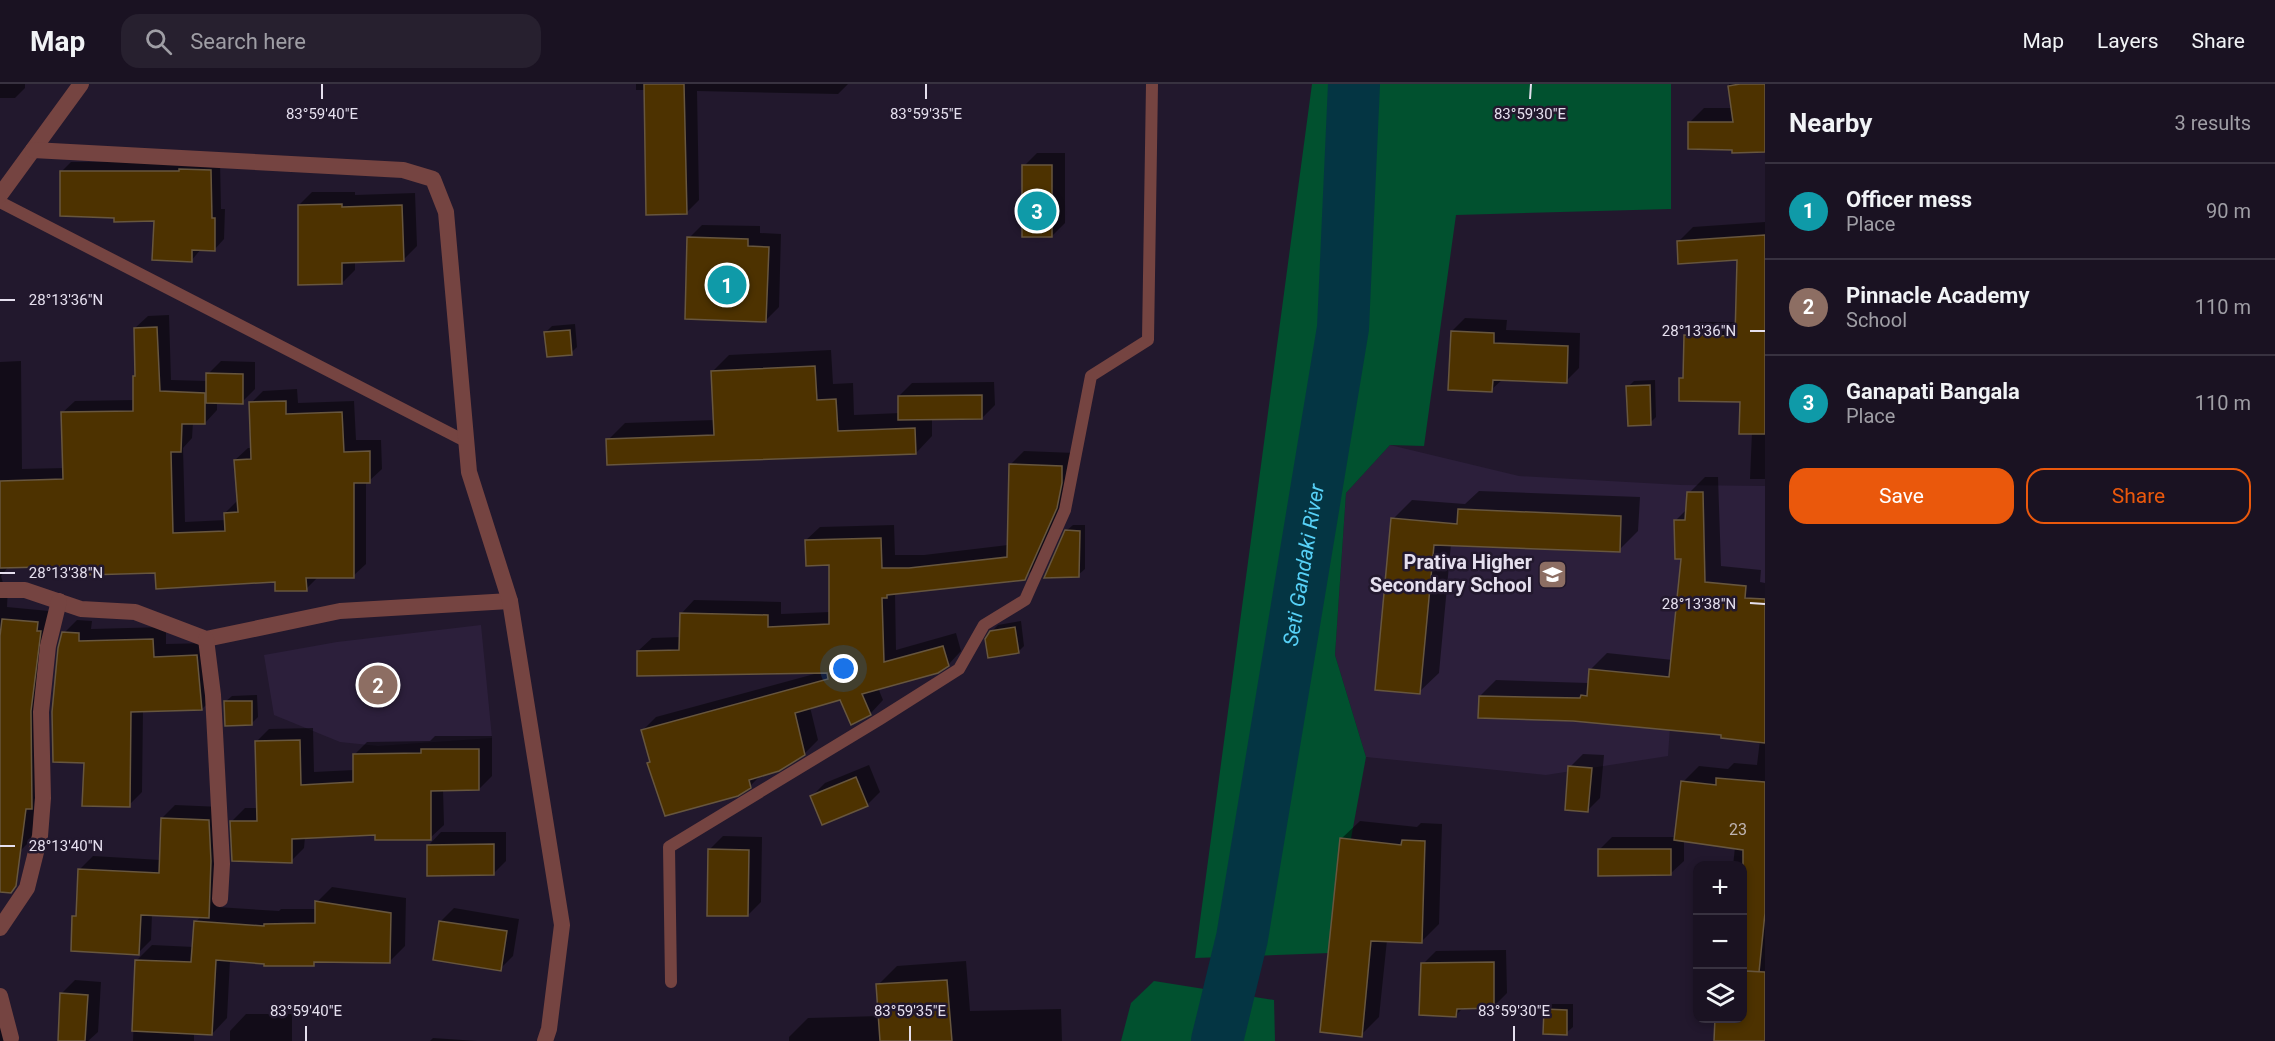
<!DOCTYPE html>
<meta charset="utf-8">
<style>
:root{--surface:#1a1222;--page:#27202f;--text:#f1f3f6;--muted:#9f9ea5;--line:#383240;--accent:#ea580c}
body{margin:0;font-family:Roboto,sans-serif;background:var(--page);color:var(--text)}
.controls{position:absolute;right:18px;bottom:18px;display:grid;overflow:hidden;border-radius:12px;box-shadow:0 3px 9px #0003}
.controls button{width:54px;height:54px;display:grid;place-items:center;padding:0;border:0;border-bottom:2px solid var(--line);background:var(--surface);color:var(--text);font:30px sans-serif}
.you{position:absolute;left:844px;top:585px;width:21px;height:21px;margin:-15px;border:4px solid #fff;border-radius:50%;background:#1a73e8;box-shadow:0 0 0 9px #1a73e833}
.badge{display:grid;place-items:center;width:39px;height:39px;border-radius:50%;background:var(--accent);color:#fff;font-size:20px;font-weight:700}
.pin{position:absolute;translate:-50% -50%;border:3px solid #fff;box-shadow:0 2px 6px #0006}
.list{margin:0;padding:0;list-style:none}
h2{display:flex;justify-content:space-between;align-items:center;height:78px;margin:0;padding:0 24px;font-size:26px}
h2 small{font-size:20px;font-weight:400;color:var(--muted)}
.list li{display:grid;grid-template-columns:39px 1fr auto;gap:18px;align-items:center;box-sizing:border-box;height:96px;padding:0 24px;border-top:2px solid var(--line)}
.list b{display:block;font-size:22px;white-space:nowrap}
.list p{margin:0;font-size:20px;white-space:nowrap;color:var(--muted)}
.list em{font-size:20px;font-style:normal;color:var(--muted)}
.actions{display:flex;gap:12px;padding:18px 24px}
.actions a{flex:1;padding:14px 0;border:2px solid var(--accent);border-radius:18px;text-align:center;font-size:21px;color:var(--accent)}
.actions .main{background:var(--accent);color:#fff}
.icon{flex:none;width:33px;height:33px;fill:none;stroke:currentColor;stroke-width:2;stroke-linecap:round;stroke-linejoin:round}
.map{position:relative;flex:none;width:1765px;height:957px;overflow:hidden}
header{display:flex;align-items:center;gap:36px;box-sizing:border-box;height:84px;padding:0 30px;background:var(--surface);border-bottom:2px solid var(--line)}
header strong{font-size:28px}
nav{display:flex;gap:33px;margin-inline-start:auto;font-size:21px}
.search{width:420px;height:54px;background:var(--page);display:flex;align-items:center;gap:15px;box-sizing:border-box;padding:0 21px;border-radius:18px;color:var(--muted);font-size:22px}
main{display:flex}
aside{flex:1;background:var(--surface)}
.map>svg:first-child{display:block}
.built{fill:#2c1f3b}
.forest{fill:#01512f}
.shadow{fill:#0007}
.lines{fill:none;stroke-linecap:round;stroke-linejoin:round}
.river{stroke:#043543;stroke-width:52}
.building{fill:#4d3200;stroke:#67563e;stroke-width:1.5}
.service{stroke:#754441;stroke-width:12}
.minor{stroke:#754441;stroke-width:16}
.tertiary{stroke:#754441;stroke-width:16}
.ticks{fill:none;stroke:#e5dfee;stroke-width:2}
.labels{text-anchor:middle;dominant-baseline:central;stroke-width:5;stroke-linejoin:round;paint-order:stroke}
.number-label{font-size:16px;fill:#bfb4b2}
.poi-label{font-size:20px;font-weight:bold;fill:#e5dfee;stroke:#22182d;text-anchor:end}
.water-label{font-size:21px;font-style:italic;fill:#57d1f7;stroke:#22182d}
.ticks-label{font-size:15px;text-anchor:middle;fill:#e5dfee;stroke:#22182d;stroke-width:5;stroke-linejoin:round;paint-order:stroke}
</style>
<header>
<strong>Map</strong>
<div class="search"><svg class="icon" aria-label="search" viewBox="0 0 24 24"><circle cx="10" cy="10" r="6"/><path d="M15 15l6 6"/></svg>Search here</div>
<nav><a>Map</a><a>Layers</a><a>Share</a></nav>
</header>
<main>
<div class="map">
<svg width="1765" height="957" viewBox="0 0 1765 957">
<rect width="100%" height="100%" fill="#22182d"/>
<g class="built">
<path d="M1390,361L1519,392L1681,401L1765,402V590L1674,585L1668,672L1546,691L1366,673L1335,571L1346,409Z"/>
<path d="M481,541L492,654L378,662L340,658L274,631L264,571L337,558Z"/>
</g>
<g class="forest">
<path d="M1312,0H1671V125L1456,131L1424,362L1390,361L1346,409L1335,571L1366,673L1330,869L1195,874Z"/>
<path d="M1154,897L1274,916L1275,957H1121L1131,919Z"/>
</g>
<g class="shadow">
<path d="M0,0H25V4L15,14H0Z"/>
<path d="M636,0H848L838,10L697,7L699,116L686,129L646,6H636Z"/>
<path d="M1729,0H1765V67L1734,64L1690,38L1704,24H1732Z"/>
<path d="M1037,69H1065V139L1052,152L1024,82Z"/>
<path d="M220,77L221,125H225L224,155L215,165H201L191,177L156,136L115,132L62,87L71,78Z"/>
<path d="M312,108H355V111L415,109L417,162L404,175L355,177V186L342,199L299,121Z"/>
<path d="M1765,138V395H1750L1752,348L1742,317L1681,295L1685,291V252L1700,238H1737L1738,174L1678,158L1693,143Z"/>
<path d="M702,141L760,142V149L781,150L779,223L766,236L689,154Z"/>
<path d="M169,231L171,296L207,297L208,290L221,277L255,278V305L242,318H217V326L205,339L193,338L192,354L183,364L185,438L226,436L225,429L237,417L235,376L248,364H252L251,319L263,307L297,305L298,319L354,317L356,356H381L382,385L369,397H366V480L353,492H319L306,505L277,497L89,480L9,482L1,492L3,499L8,503L7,523L49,527L32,755L20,767L0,764V278L21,277L22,385L64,384L62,329L75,317L134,316V292L137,290L135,244L148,232Z"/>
<path d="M1465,234L1507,236L1506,246L1580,249L1579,284L1566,297L1503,295L1491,306L1452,247Z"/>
<path d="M575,240L577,263L571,269L546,248L552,242Z"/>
<path d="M831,266L833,300L853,299L854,331L900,329L899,312L912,299L994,298L995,321L982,334L932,335V352L916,369L608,356L625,339L715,336L712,288L729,271Z"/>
<path d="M1655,296L1656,333L1650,339L1628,303L1634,297Z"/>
<path d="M1024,367L1075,369V385L1038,481L1024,494L895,509L896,566L956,549L961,567L948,581L878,604L883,616L870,630L840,615L810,623L818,656L804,670L762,690L750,702L651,677L643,646L656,633L818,589L638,567L652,554L681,553V530L694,516L781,518V530L830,528L831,479L806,456L820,443L894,441L895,471H924L1008,461L1010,381Z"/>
<path d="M1705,393H1718L1721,482L1761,486L1760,498L1765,499V957H1716L1742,934V782H1733L1735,763L1684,756V777L1670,790L1599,766L1612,753H1676L1683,698L1699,682L1728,685L1734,679L1757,681L1760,656L1480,612L1496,596L1589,599L1591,585L1607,569L1673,576L1683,473L1675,437L1687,425L1689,409Z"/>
<path d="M1479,407L1640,413L1638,447L1619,466L1451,460L1439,589L1419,608L1393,435L1412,416L1465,420Z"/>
<path d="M1073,441H1085V485L1078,491L1066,447Z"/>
<path d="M77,536L92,537L91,545L166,543V560L210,559L215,612L202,625L143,626L142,708L129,721L85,678L64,549Z"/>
<path d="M1021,537L1024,562L1018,568L991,548L998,541Z"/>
<path d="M257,611L258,633L252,639L225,618L232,612Z"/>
<path d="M313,644L314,688L354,686V671L367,658L430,657L435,652H492V692L479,705H443L444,741L430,754L376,750L305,753L304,764L291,777L232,737L245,724H258L256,658L269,645Z"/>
<path d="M1583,670L1604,671L1600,714L1587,727L1570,683Z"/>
<path d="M869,681L880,708L867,721L812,712L825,699Z"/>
<path d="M175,721L222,723L221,819L217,823L279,827L281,825H317V818L332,803L406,814L405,862L390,877H316L313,880L230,876L227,934L212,950L194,949V957H133L136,877L152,861L194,863L195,838L202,832L152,830L151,856L138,869L74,832L78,828L80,785L93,772L161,776L162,734Z"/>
<path d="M1360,737L1417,743L1421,739L1442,740L1439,840L1421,858L1387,856L1379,933L1361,951L1342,754Z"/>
<path d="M441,748H506V777L493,790L428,762Z"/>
<path d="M723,752L762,753L761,818L748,831L710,765Z"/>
<path d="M454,824L519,835L513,872L500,885L441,837Z"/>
<path d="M1506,866L1507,909L1494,922L1464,923L1456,931L1423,880L1436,867Z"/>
<path d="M966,877L970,927L1061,925L1062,957H789V953L808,934L880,932L878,901L897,882Z"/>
<path d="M75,896L101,898L98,948L88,957H59L62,909Z"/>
<path d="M1551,920H1573V943L1566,949L1545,926Z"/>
<path d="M0,929L9,957H0Z"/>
<path d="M246,930H292V957H230V947Z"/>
<path d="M433,954L477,957H430Z"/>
</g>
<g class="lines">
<path class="river" id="s1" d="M1217,957L1242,854L1343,244L1354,0"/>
</g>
<g class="building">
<path d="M644,0H684L687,130L646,131Z"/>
<path d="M1740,0H1765V68L1732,69V66L1688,65V38H1733L1728,2Z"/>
<rect x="1022" y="81" width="30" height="72"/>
<path d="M179,85L211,86L212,134H215V167L192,166V178L152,176L154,137L114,138V134L60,132V87H179Z"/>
<path d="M342,120V123L402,121L404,177L342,179V200L298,201V121Z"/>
<path d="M1765,151V350H1739L1740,318L1679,317V294H1683L1684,251L1735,252L1737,176L1678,180L1677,157Z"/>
<path d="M687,153L748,155V162L769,163L766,238L685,235Z"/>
<path d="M157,243L160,307L205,309V340H182L181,368H171L173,449L225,447L224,429L238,428L234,376L251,375L249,318L286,317V330L342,328L344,368L370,367V399H354V494H306L307,507H275V498L156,505L155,489L87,491V482L0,484V397L63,395L61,328L133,327V292H135L134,244Z"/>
<path d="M570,246L572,271L547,273L544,248Z"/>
<path d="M1451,247L1494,249V259L1568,262L1567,299L1493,296L1492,308L1448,306Z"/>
<path d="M815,282L817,316L836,315L838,347L915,344L916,370L607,381L606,355L714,351L711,287Z"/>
<path d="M206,289L243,290V320L206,319Z"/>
<path d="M1650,301L1651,341L1628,342L1626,302Z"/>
<path d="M982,311V335L898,336V312Z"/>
<path d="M1009,380L1062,382V399L1057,424L1025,496L887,511V514H882L884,578L943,562L949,582L938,589L862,610L871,631L851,641L840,616L795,629L805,671L779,687L749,696L751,704L738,712L665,732L647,679L650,678L641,646L828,595L827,589L637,592V567L679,566L680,529L768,531V543L829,540V481L806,482L805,456L881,454L882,484H909L1007,473Z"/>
<path d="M1687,408H1703L1705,498L1746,502L1745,514L1765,515V659L1721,654V651L1573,637L1478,634L1479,612L1580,614L1581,611L1587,612L1589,585L1669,593L1681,475H1675L1674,436H1685Z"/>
<path d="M1458,425L1621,432L1620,468L1434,461L1420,610L1375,606L1391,434L1457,440Z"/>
<path d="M1065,446L1080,447L1079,493L1044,494Z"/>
<path d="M2,535L38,538L37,547H41L31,627L32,725H26L16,802L11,809L0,808V552Z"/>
<path d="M1015,543L1019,569L988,574L985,555L990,547Z"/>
<path d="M62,548L79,549V557L153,555L154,573L197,571L202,626L131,628L130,723L82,722L84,679L53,678L52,628L58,564Z"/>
<path d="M224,617H252V641L225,642Z"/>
<path d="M300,656L301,701L353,698V670L421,669V665H479V706L431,707V756H375V751L292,755V779L232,777L230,737H257L255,657Z"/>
<path d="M1568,682L1592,684L1588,728L1565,726Z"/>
<path d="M856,693L868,722L822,741L810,712Z"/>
<path d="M1716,694L1765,698V829L1759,888L1743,887V766L1674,756L1681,697L1716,701Z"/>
<path d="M161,734L209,736L211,777L209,834L141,831L139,871L71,867L72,832H76L78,785L159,789Z"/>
<path d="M1340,754L1401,761L1402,756L1425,757L1422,859L1371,857L1362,953L1320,948Z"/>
<path d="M494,760V791L427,792V761Z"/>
<path d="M708,765L749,766L748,832H707Z"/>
<path d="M1598,765H1671V791L1598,792Z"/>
<path d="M315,817L391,829L390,879L314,878V882H264V880L216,876L212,951L132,947L135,876L191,878L194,837L264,842V840L315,839Z"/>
<path d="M439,837L507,847L501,887L433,876Z"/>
<path d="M1494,878V924L1457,925L1456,933L1419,931L1421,879Z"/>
<path d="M1743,887L1765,888V957H1714L1715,934H1743Z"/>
<path d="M947,896L952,957H880L876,900Z"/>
<path d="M60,909L88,911L85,957H58Z"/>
<path d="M1544,925L1567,926V951L1543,950Z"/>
</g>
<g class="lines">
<g class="service">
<path d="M0,118L465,357"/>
<path d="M671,898L669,763L880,635L959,585L984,541L1025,516L1065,426L1091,292L1148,256L1152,0"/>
</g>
<g class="minor">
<path d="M0,111L81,0"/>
<path d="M0,506H25L81,525L135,528L206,555L340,527L510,517"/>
<path d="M206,555L213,611L222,780L220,815"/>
<path d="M0,844L27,804L40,752L43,714L41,628L48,562L59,517"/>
<path d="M0,912L11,954"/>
</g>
<path class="tertiary" d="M33,66L403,86L433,95L446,128L469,388L510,517L562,841L549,945L545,957"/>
</g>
<path class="ticks" d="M322,15V0M926,15V0M1530,15L1531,0M0,216H15M1750,247H1765M0,489H15M1750,519L1765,520M0,762H15M306,957V942M910,957V942M1514,957V942"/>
<defs>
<symbol id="school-square" viewBox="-11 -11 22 22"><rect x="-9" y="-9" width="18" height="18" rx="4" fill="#8d6e63" stroke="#22182d"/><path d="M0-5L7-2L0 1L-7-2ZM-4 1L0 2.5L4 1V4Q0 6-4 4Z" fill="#fff"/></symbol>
</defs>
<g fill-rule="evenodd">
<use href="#school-square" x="1536" y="474" width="33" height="33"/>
</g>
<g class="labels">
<g class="number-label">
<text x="1738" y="745">23</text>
</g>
<g class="poi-label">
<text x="1532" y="478">Prativa Higher<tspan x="1532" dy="23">Secondary School</tspan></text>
</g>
<g class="water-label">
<text stroke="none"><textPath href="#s1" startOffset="484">Seti Gandaki River</textPath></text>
</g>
</g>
<g class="ticks-label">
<text x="322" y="35">83°59'40"E</text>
<text x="926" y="35">83°59'35"E</text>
<text x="1530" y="35">83°59'30"E</text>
<text x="66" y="221">28°13'36"N</text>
<text x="1699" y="252">28°13'36"N</text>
<text x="66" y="494">28°13'38"N</text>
<text x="1699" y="525">28°13'38"N</text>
<text x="66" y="767">28°13'40"N</text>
<text x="306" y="932">83°59'40"E</text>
<text x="910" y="932">83°59'35"E</text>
<text x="1514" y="932">83°59'30"E</text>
</g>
</svg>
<div class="controls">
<button>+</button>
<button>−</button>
<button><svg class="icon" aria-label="layers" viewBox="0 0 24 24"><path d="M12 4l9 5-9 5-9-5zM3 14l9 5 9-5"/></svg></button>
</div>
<div class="you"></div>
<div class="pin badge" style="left:727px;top:201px;background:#0f9aa8">1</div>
<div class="pin badge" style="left:378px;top:601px;background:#8d6e63">2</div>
<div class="pin badge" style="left:1037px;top:127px;background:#0f9aa8">3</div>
</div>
<aside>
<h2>Nearby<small>3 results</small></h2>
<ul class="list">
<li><span class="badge" style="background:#0f9aa8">1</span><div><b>Officer mess</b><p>Place</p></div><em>90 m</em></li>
<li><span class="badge" style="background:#8d6e63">2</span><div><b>Pinnacle Academy</b><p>School</p></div><em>110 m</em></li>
<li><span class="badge" style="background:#0f9aa8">3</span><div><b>Ganapati Bangala</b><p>Place</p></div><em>110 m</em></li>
</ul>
<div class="actions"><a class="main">Save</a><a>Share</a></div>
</aside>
</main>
